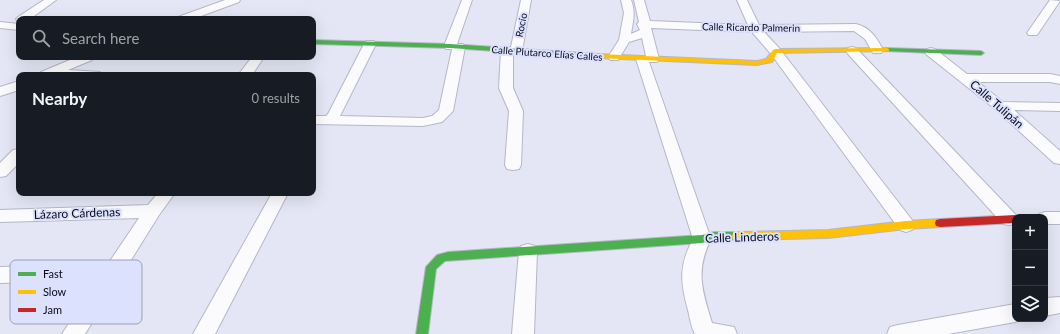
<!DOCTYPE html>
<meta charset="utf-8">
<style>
:root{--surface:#171b24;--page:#242831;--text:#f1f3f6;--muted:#9ea1a6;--line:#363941}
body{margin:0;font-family:Lato,sans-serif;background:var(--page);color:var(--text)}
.controls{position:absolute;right:12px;bottom:12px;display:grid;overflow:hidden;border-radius:8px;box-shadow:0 4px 16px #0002}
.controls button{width:36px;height:36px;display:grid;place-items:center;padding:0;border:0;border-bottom:1px solid var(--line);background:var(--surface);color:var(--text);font:20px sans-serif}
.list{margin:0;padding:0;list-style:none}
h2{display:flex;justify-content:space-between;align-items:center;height:52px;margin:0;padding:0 16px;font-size:17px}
h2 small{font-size:13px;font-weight:400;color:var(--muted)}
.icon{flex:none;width:22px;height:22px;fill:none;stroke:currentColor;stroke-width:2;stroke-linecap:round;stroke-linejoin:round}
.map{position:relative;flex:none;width:1060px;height:334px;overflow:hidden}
.search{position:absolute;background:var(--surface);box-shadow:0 4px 16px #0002;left:16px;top:16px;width:300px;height:44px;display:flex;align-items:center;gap:10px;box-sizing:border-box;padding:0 14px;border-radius:8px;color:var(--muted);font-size:15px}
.panel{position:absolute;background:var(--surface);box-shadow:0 4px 16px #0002;left:16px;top:72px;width:300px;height:124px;border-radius:8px}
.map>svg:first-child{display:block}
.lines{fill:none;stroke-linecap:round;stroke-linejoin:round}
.street-casing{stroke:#b5b7c5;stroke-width:2}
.fast-casing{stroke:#b5b7c5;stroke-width:2}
.slow-casing{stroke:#b5b7c5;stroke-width:2}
.jam-casing{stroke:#b5b7c5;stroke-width:2}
.street{fill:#fbfbfe;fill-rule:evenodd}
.fast{fill:#4caf50;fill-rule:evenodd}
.slow{fill:#ffc107;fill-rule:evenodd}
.jam{fill:#c62828;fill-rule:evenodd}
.labels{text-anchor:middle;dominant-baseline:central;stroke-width:4;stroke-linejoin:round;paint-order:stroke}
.far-street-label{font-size:10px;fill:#090a19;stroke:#dce1fd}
.street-label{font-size:12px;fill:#090a19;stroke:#dce1fd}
.key{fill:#dce1fd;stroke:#9da0b9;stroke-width:1}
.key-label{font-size:11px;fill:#090a19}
</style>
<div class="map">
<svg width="1060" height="334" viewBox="0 0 1060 334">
<rect width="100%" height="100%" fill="#e4e6f5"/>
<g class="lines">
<defs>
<g id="street">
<path d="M44,0H56L30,19H19L18,21L16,19L18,17Z"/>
<path d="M225,0H240L239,2L193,19H176L178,17Z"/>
<path d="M462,0H472L457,44H463L465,47L453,111L442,122L423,126L313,124V116H326L328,114L364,44L366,41H374L376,44L340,116L423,118L432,116L439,110L452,49H446L444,46Z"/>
<path d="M521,0H531L522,51L520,54H513V88L523,111L521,165L519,169L513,170L507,169L505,165L509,111L499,88L501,50L503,47H511Z"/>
<path d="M621,0H631C636,13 633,21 631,34L640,30L637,24L639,22L634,0H644L650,21L748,25L737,0H747L759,25L856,24C870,27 877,38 883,50L881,53H873L865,39L854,31L764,32L779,48L912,220L915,225L912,230L906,232L900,230L771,54L752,32L651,28L659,59L657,62H649L711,239C695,271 702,290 712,323L734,327L737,334H695C691,327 690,318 688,310C680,282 679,265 693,239L636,59L638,56H646L642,38L629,42L618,60H610L608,57L619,40L624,13Z"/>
<path d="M1050,0L1060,1L1037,35H1029L1027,33Z"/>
<path d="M0,22L19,24V30L0,28Z"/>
<path d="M852,47L856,48L1015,214L1017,217H1015V224L1009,225L1003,224L848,54L846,51L848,48Z"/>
<path d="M931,48L935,49L967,74H1050L1060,76V84L1050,82H978L1003,102L1060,103V111L1014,110L1060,151V164L1054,163L995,109L927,55L925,52L927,49Z"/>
<path d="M77,57H94L92,60L68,70L100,72L102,75H39L41,72Z"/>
<path d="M252,57H264L252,75H238Z"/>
<path d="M19,81V90L0,96V87Z"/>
<path d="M19,149V163L6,176L0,177V163L13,150Z"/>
<path d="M158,193H175L159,215L85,334H62L97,280L0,283V267L108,264L139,218L0,222V210L148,205Z"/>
<path d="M272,193H288L215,334H193Z"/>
<path d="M1045,212H1060V224H1045V217H1037L1039,214Z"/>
<path d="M528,244L535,246L537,251L534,334H512L519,251L521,246Z"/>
<path d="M1060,297V313L1045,316V298Z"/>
<path d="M1015,304V319H1022L1015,322L948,334H887L890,327L898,325Z"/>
</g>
<g id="fast">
<path d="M313,40L450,44L598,54L602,56L598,58L450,48L313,44Z"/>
<path d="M887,48L981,51L984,53L981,55L885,51V49Z"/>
<path d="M714,232H737L741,233L742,236L741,239L737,240H714L702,243L445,261L436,269L428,334H416L426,267L437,255L448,252L702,235Z"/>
</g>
<g id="slow">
<path d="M887,48L889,49V51L777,53L772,62L757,65L598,58L594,56L598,54L757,61L766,59L773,50L775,49Z"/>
<path d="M940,219L944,220L945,223L944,226L940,227L906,229L828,238L737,240L733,239L732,236L733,233L737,232L828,230L906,221Z"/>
</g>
<path id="jam" d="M1015,215L1019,217H1015V223L940,227L936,226L935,223L936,220L940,219Z"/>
</defs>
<use href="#street" class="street-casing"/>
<use href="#fast" class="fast-casing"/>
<use href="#slow" class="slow-casing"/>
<use href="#jam" class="jam-casing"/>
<use href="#street" class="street"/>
<use href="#fast" class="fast"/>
<use href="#slow" class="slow"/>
<use href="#jam" class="jam"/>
</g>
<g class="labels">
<g class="far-street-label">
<text transform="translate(521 25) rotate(-79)">Rocío</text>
<text transform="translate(751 27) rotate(1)">Calle Ricardo Palmerin</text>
<text transform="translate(547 53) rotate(4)">Calle Plutarco Elías Calles</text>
</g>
<g class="street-label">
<text transform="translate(997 104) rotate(41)">Calle Tulipán</text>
<text transform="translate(77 213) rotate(-2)">Lázaro Cárdenas</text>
<text transform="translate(742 237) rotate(-2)">Calle Linderos</text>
</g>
</g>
<rect x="10" y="260" width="132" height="64" rx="6" class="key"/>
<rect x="18" y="272" width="18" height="4" fill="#4caf50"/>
<rect x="18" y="290" width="18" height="4" fill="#ffc107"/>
<rect x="18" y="308" width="18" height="4" fill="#c62828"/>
<g class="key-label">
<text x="43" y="278">Fast</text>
<text x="43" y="296">Slow</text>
<text x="43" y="314">Jam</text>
</g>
</svg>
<div class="controls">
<button>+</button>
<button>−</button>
<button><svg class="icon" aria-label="layers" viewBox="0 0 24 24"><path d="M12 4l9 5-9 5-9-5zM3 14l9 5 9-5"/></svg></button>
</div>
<div class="search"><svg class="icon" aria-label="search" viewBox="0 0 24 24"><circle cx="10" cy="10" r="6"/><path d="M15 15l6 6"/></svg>Search here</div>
<section class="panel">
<h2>Nearby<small>0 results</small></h2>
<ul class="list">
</ul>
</section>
</div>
